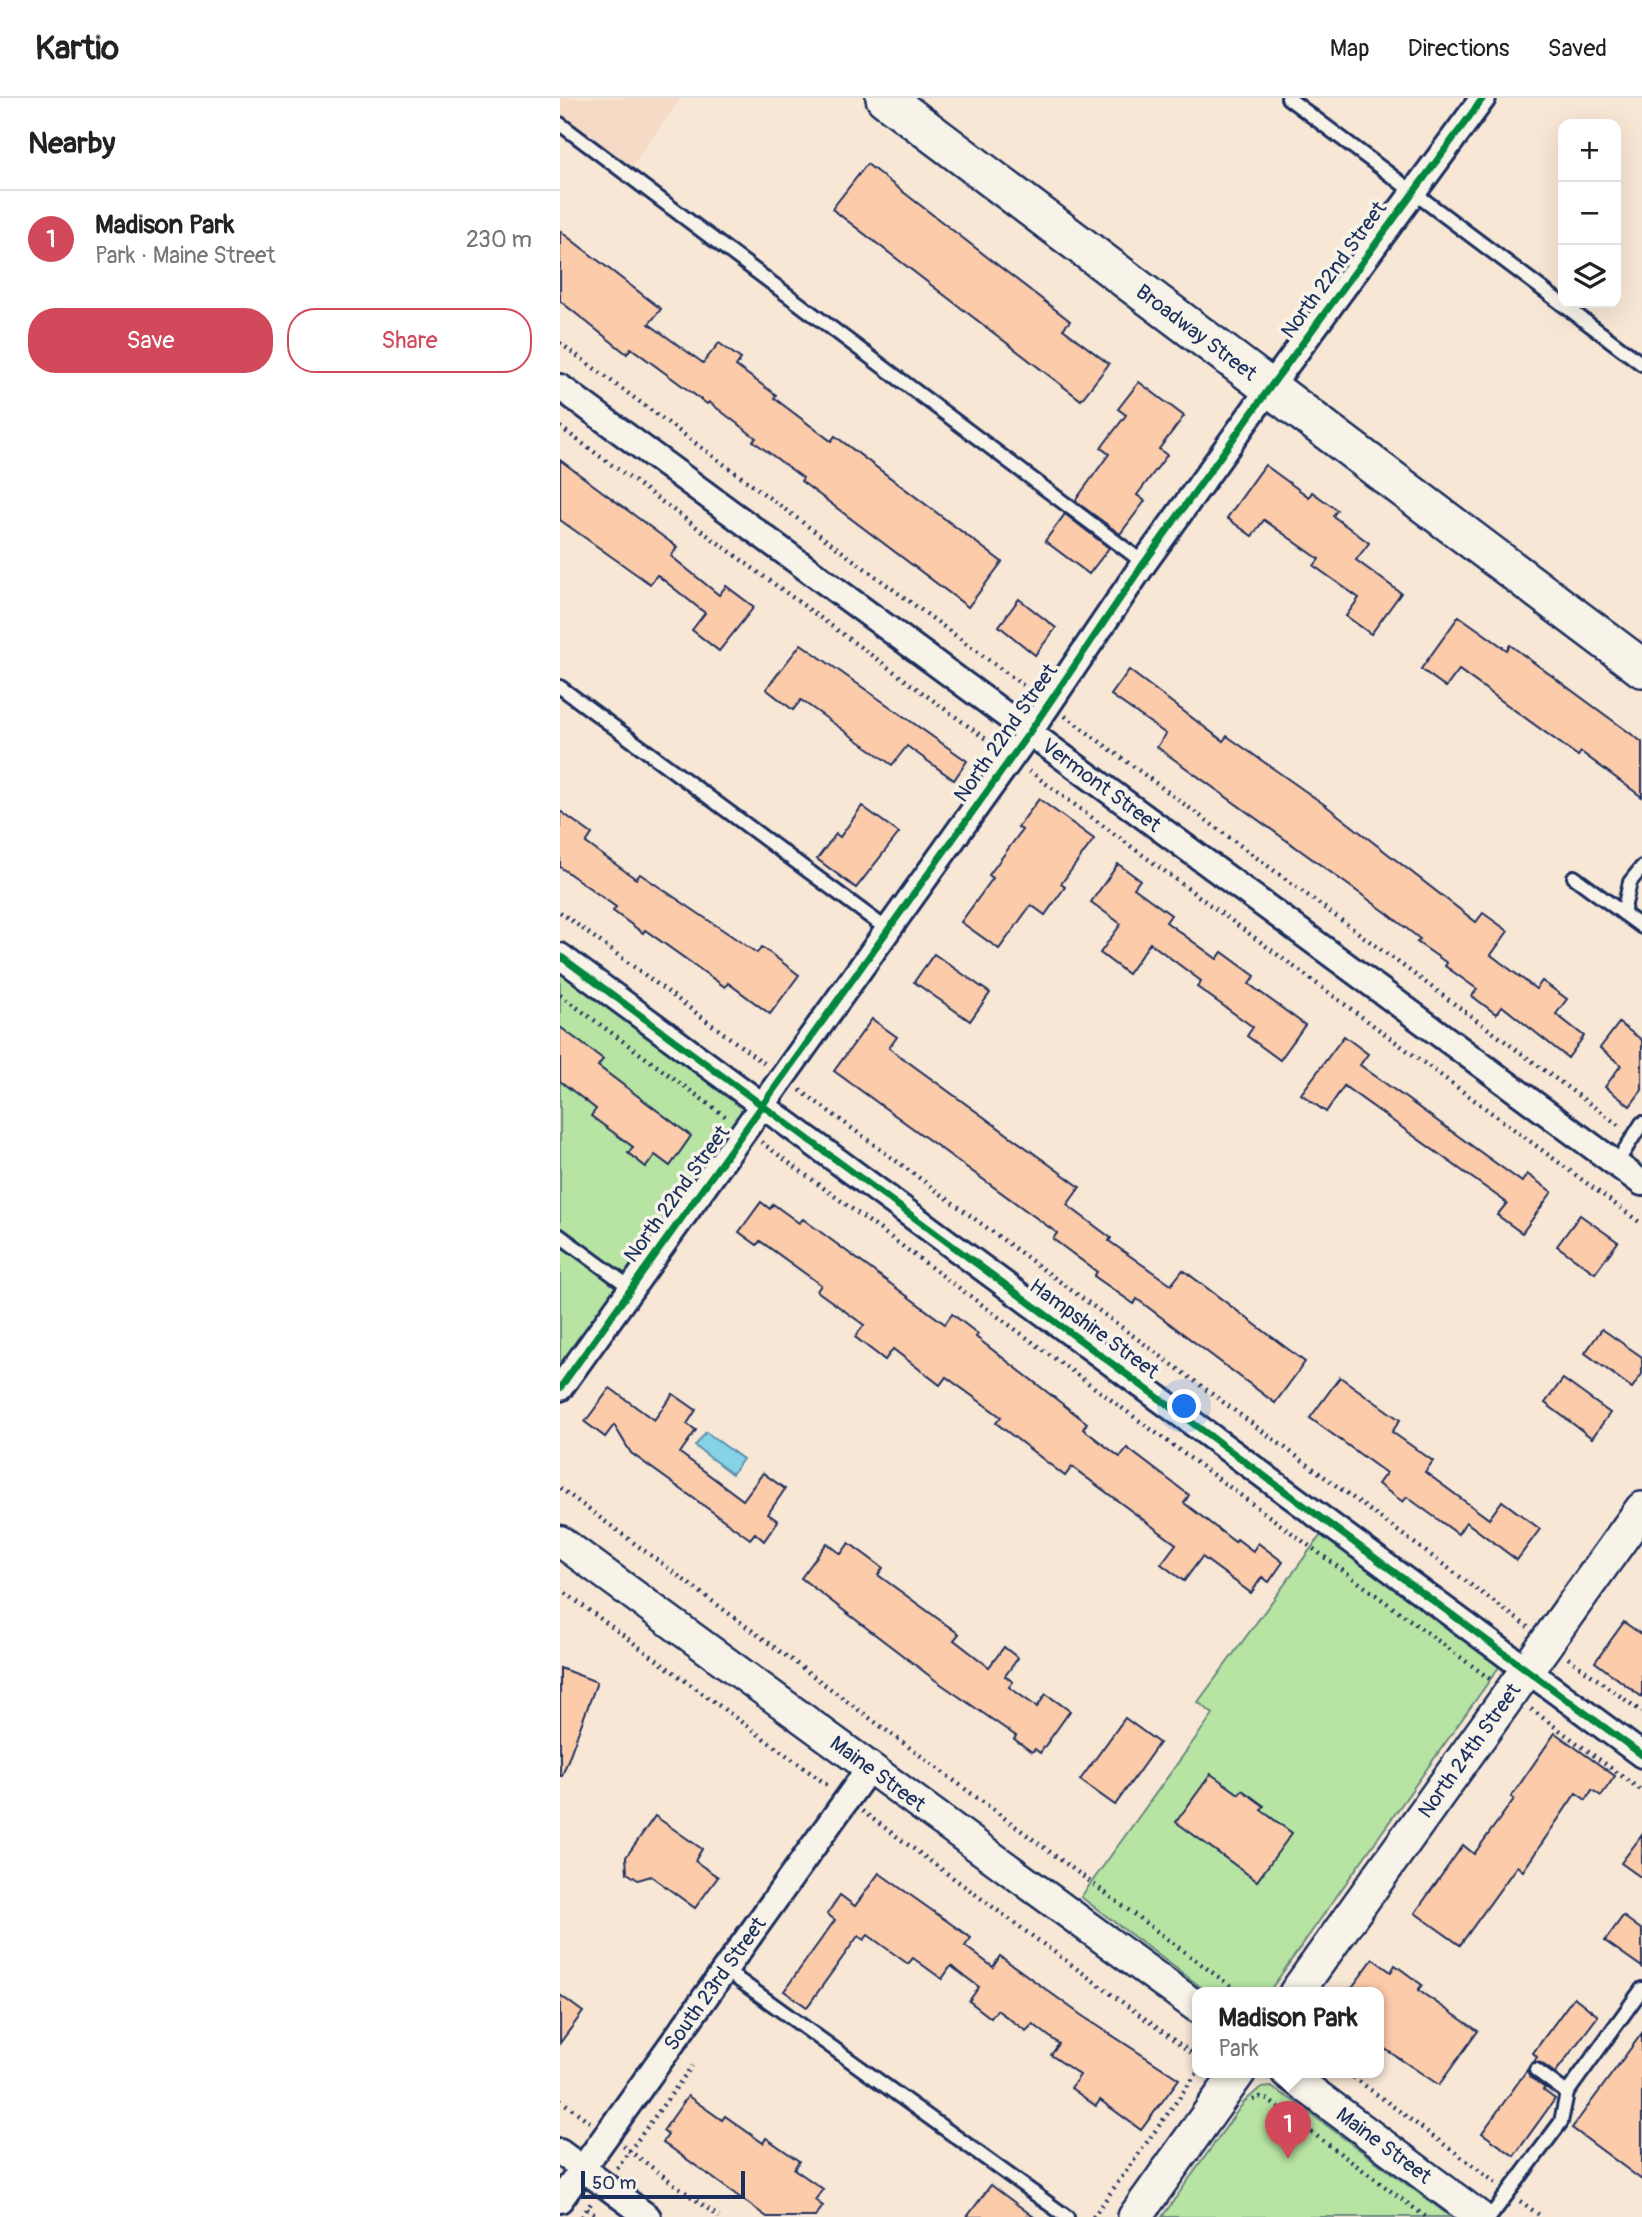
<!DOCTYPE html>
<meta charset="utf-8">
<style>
:root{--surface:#fff;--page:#f2f2f2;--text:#222;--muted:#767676;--line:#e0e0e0;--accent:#d1495b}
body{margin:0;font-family:Pangolin,sans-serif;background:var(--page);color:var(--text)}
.controls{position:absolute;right:21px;top:21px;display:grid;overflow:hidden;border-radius:14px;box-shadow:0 7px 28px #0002}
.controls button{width:63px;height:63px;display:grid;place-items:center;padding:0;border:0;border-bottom:2px solid var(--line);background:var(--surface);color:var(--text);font:35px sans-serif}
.scale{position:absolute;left:21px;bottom:18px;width:164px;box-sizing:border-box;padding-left:7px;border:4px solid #1b2f5e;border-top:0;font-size:19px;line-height:24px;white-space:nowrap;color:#1b2f5e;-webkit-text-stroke:5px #f7f3e8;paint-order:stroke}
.you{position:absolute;left:625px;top:1309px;width:24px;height:24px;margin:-18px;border:5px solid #fff;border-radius:50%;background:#1a73e8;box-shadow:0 0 0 10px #1a73e833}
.badge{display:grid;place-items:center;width:46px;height:46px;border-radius:50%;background:var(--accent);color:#fff;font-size:23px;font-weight:700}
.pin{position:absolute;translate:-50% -58px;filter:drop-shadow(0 2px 4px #0008)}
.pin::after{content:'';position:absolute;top:37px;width:24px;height:21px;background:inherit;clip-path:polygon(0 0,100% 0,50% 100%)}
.popup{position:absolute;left:632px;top:1889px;width:192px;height:91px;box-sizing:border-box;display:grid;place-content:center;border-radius:14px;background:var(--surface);filter:drop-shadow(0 2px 5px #0005);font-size:23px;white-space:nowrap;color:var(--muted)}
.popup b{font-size:26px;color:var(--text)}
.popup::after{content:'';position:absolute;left:50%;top:100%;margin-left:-14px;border:14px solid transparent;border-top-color:var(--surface)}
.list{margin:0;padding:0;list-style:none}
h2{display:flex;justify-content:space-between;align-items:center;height:91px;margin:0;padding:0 28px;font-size:30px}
h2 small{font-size:23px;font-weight:400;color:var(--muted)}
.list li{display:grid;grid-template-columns:46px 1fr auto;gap:21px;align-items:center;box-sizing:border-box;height:98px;padding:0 28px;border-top:2px solid var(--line)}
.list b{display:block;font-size:26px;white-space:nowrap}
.list p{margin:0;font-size:23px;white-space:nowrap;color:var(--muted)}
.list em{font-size:23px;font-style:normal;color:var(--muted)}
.actions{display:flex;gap:14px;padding:21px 28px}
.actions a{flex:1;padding:16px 0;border:2px solid var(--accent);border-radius:28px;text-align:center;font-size:24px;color:var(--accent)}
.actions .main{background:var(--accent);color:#fff}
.icon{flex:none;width:38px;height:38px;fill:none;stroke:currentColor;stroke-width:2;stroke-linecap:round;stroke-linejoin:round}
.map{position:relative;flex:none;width:1082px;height:2119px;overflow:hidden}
header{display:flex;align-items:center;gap:42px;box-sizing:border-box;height:98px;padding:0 35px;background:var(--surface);border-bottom:2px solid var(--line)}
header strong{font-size:33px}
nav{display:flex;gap:38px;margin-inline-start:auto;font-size:24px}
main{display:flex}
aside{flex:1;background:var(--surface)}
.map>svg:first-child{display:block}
.built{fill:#f5dbc6}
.green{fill:#b7e4a3;stroke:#698a80;stroke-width:2}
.water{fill:#85d3e4;stroke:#5b91ae;stroke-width:2}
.building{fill:#fbcbaa;stroke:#1b2f5e;stroke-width:2}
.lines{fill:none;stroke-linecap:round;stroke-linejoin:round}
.service-casing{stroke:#1b2f5e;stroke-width:18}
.minor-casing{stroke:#1b2f5e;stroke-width:30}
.tertiary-casing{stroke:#1b2f5e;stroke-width:35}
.secondary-casing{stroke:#1b2f5e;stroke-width:38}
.primary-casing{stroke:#1b2f5e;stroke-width:42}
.path{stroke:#1b2f5e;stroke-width:4.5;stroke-dasharray:2 5;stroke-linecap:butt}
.service{stroke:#f7f3e8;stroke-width:12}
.minor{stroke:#f7f3e8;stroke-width:24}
.tertiary{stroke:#f7f3e8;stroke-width:30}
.secondary{stroke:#f7f3e8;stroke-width:33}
.primary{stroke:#f7f3e8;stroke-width:37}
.cycleway-casing{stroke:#f7f3e8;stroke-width:11}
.cycleway{stroke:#00873e;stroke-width:7}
.labels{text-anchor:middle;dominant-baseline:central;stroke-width:7;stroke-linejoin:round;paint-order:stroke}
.street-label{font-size:21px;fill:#1b2f5e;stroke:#f7f3e8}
</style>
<header>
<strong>Kartio</strong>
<nav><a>Map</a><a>Directions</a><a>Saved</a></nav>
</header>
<main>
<aside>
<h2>Nearby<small></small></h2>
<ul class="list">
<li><span class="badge">1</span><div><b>Madison Park</b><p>Park · Maine Street</p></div><em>230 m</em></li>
</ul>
<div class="actions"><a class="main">Save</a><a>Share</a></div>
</aside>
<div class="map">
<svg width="1082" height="2119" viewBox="0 0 1082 2119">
<rect width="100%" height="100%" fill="#f8e7d5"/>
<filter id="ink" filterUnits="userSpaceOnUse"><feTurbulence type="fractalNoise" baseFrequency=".0143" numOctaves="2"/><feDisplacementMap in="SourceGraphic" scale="14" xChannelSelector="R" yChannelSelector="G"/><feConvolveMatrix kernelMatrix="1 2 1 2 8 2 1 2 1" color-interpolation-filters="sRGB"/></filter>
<g filter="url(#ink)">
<path class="built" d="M0,0H121L66,76L0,26Z"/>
<g class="green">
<path d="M0,871L187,1009L0,1271Z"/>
<path d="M766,1430L944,1562L708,1895H649L521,1799L653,1616L638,1604Z"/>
<path d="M711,1989L732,2002L891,2119H602L684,2004L700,1990Z"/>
</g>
<path class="water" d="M146,1334L183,1361L172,1376L135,1348Z"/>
<g class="building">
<path d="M307,66L510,223L503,231L549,266L521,302L272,111Z"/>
<path d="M0,133L101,211L89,226L143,265L159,245L181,261L176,268L216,297L214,300L271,343L275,338L442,464L408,509L241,383L243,380L193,343L196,340L149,304L147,306L71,250L67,256L0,203Z"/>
<path d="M579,284L624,318L599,351L607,357L577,397L585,403L560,436L515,403L549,356L541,350L566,317L558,311Z"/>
<path d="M0,362L117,449L111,458L159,497L166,488L194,509L159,553L132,532L145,515L97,477L90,486L0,422Z"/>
<path d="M705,367L749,399L752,394L777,412L773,418L809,445L796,462L841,495L811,536L786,518L799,500L754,468L759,461L704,422L692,438L667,420Z"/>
<path d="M505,416L549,450L529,476L485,443Z"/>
<path d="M459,501L496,530L475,557L439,528Z"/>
<path d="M899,518L947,552L950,547L1082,644V699L1021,654L1018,658L899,572L886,589L861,571Z"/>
<path d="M241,546L407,663L394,682L347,648L332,667L241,602L233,612L206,591Z"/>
<path d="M569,572L663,643L667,638L765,707L916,824L923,815L948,833L931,857L976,891L982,883L1007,901L996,916L1024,938L1008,960L942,908L936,916L912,898L917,891L885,868L887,865L857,844L860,841L827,815L597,649L606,636L551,597Z"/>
<path d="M479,701L534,741L501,786L505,789L485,817L471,807L439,851L401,824L433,780L429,777L462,732L458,729Z"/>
<path d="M302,708L339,735L296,790L257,761L276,736L280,739Z"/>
<path d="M0,713L32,736L26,745L76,781L80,776L197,855L202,849L239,877L210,916L168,885L165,889L85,832L83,835L53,813L56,809L0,769Z"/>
<path d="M558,766L580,782L574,790L611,817L606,824L657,861L662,854L695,878L689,886L745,927L720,962L687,938L693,929L637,889L641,883L590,845L568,876L540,855L561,826L531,804Z"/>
<path d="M374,856L430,895L410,923L354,884Z"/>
<path d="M312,921L337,939L329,950L520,1089L507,1107L551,1140L549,1143L611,1187L623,1172L745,1264L715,1305L577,1201L574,1206L534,1178L537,1174L493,1141L497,1135L274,973Z"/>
<path d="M1059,925L1082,942V992L1070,1008L1045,989L1061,967L1040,950Z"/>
<path d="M0,929L43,961L38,968L131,1038L110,1068L95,1057L86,1069L68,1055L73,1049L31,1018L36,1011L0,983Z"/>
<path d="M784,938L808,956L800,967L962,1084L967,1076L992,1094L962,1135L937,1117L947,1105L784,988L766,1014L741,996Z"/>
<path d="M201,1104L210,1111L213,1106L239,1125L243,1121L385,1226L392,1216L418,1236L416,1239L527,1325L523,1331L560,1359L567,1350L629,1397L624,1405L675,1444L677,1441L693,1453L698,1445L723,1464L709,1484L702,1479L691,1495L642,1459L624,1483L601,1466L616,1446L512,1369L505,1378L436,1325L441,1319L386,1279L380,1287L333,1251L325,1262L295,1239L304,1227L257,1193L261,1187L200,1143L197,1147L179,1134Z"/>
<path d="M1020,1117L1058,1144L1035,1175L997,1148Z"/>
<path d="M1042,1231L1082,1259V1276L1072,1290L1025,1255Z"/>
<path d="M780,1279L840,1322L832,1334L873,1363L865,1374L929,1421L942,1403L980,1431L957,1462L906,1424L898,1436L847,1399L843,1404L818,1386L826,1375L750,1320Z"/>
<path d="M1003,1281L1050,1315L1032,1340L985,1305Z"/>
<path d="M50,1290L94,1322L113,1296L136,1312L127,1326L136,1332L120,1355L183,1402L203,1375L225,1391L208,1416L218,1423L204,1443L195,1435L190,1441L71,1355L54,1327L45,1339L25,1324Z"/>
<path d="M267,1445L281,1456L289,1445L323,1470L318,1477L399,1536L394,1542L429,1569L444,1549L458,1560L445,1578L453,1584L449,1589L477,1609L486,1596L510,1613L480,1655L475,1651L472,1654L454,1641L456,1638L375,1582L241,1480Z"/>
<path d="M1064,1524L1082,1537V1599L1035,1564Z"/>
<path d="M0,1570L37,1584L2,1678H0Z"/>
<path d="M565,1620L599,1645L555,1707L520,1682Z"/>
<path d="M995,1635L1055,1678L1041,1698L1032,1692L1026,1702L1016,1695L963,1773L957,1768L900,1847L855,1815L903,1747L914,1756L954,1701L951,1699Z"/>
<path d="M651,1676L679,1696L682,1692L704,1708L701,1712L732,1735L697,1783L616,1724Z"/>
<path d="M95,1718L142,1751L135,1763L158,1779L135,1810L91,1778L78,1782L67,1775L66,1759Z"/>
<path d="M1082,1737V1780L1061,1765Z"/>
<path d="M319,1775L411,1840L405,1848L433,1869L440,1858L521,1917L619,1981L581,2032L540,2002L536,2008L511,1990L520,1977L491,1957L499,1946L473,1926L466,1933L437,1912L431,1920L409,1903L419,1889L391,1868L382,1881L353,1860L348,1866L308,1837L304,1842L298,1838L247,1909L224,1893L275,1822L267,1816L280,1797L295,1808Z"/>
<path d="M1063,1818L1082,1832V1869L1045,1843Z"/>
<path d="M813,1861L831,1874L835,1867L862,1887L858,1892L918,1933L879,1987L819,1947V1895H788Z"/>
<path d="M0,1897L23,1914L0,1945Z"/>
<path d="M1014,1899L1038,1918L995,1975L981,1965L974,1964L977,1959L973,1955Z"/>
<path d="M1082,1935V2082L1012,2030Z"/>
<path d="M967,1972L970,1979L985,1990L983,1992L995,2001L954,2058L922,2035Z"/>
<path d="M128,1998L162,2022L165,2018L203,2045L206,2040L239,2063L234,2071L263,2091L255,2102L263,2108L255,2119H207L103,2044L108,2037L103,2033Z"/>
<path d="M431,2087L474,2119H407Z"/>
</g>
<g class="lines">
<defs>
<g id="service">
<path d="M728,0L1082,266"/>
<path d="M0,26L584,465"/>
<path d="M0,589L328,832"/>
<path d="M1014,779L1082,829"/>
<path d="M1063,815L1070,784L1082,769"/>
<path d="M1056,1066L1082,1025"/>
<path d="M0,1138L71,1190"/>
<path d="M165,1872L507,2119"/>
<path d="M976,1972L1007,1995"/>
<path d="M930,2119L1001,2024L1007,1995L1082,1891"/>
</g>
<g id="minor">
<path id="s1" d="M0,289L1082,1085"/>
<path d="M0,858L1082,1657"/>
<path d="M0,1290L469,635L584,465L711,288L923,0"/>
<path d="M0,2054L88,2119"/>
<path id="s2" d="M0,2102L310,1669"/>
</g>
<g id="tertiary">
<path id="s3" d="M0,1443L637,1909"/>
<path id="s4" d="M727,1975L920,2119"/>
</g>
<g id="secondary">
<path id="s5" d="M736,1895L1082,1411"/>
<path d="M575,2119L678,1975"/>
</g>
<g id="primary">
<path id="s6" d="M325,0L1082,570"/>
</g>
</defs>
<use href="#service" class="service-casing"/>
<use href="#minor" class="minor-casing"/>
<use href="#tertiary" class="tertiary-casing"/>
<use href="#secondary" class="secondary-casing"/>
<use href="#primary" class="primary-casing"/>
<g class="path">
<path d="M0,245L472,594"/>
<path d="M0,329L434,647"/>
<path d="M505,618L1061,1029"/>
<path d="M469,673L1082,1126"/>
<path d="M0,814L205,966"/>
<path d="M0,897L169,1021"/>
<path d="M240,992L968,1529"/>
<path d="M201,1044L930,1581"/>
<path d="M0,1390L680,1895"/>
<path d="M0,1491L270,1689"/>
<path d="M1008,1560L1082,1614"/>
<path d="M971,1611L1082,1693"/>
<path d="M302,1713L637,1959"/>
<path d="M788,1975L936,2085"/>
<path d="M0,2002L30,2024"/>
<path d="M693,2002L700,1999L708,2002L866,2119"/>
<path d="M63,2048L159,2119"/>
<path d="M57,2070L132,1968"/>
<path d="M960,2103L982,2119"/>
<path d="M27,2111L38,2119"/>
<path d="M22,2119L31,2105"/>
<path d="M533,2119L637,1975"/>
</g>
<use href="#service" class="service"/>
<use href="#minor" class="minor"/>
<use href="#tertiary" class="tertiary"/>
<use href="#secondary" class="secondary"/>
<use href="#primary" class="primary"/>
<defs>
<g id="cycleway">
<path d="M0,858L1082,1657"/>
<path d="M0,1290L469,635L584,465L711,288L923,0"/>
</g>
</defs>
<use href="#cycleway" class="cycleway-casing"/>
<use href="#cycleway" class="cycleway"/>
</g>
</g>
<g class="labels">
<g class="street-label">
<text transform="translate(774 172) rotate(-54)">North 22nd Street</text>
<text stroke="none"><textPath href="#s6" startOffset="390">Broadway Street</textPath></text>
<text transform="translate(446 635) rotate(-55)">North 22nd Street</text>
<text stroke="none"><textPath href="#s1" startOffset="672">Vermont Street</textPath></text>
<text transform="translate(117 1096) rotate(-54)">North 22nd Street</text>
<text transform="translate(534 1231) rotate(36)">Hampshire Street</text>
<text stroke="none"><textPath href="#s5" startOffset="298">North 24th Street</textPath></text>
<text stroke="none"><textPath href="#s3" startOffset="394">Maine Street</textPath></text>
<text stroke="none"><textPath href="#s2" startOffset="266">South 23rd Street</textPath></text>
<text stroke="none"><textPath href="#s4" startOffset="121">Maine Street</textPath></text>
</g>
</g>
</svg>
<div class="controls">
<button>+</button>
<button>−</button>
<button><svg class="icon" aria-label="layers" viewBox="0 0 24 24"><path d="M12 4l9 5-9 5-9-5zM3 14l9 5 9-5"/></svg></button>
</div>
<div class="scale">50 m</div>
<div class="you"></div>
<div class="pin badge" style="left:728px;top:2061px">1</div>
<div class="popup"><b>Madison Park</b>Park</div>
</div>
</main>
